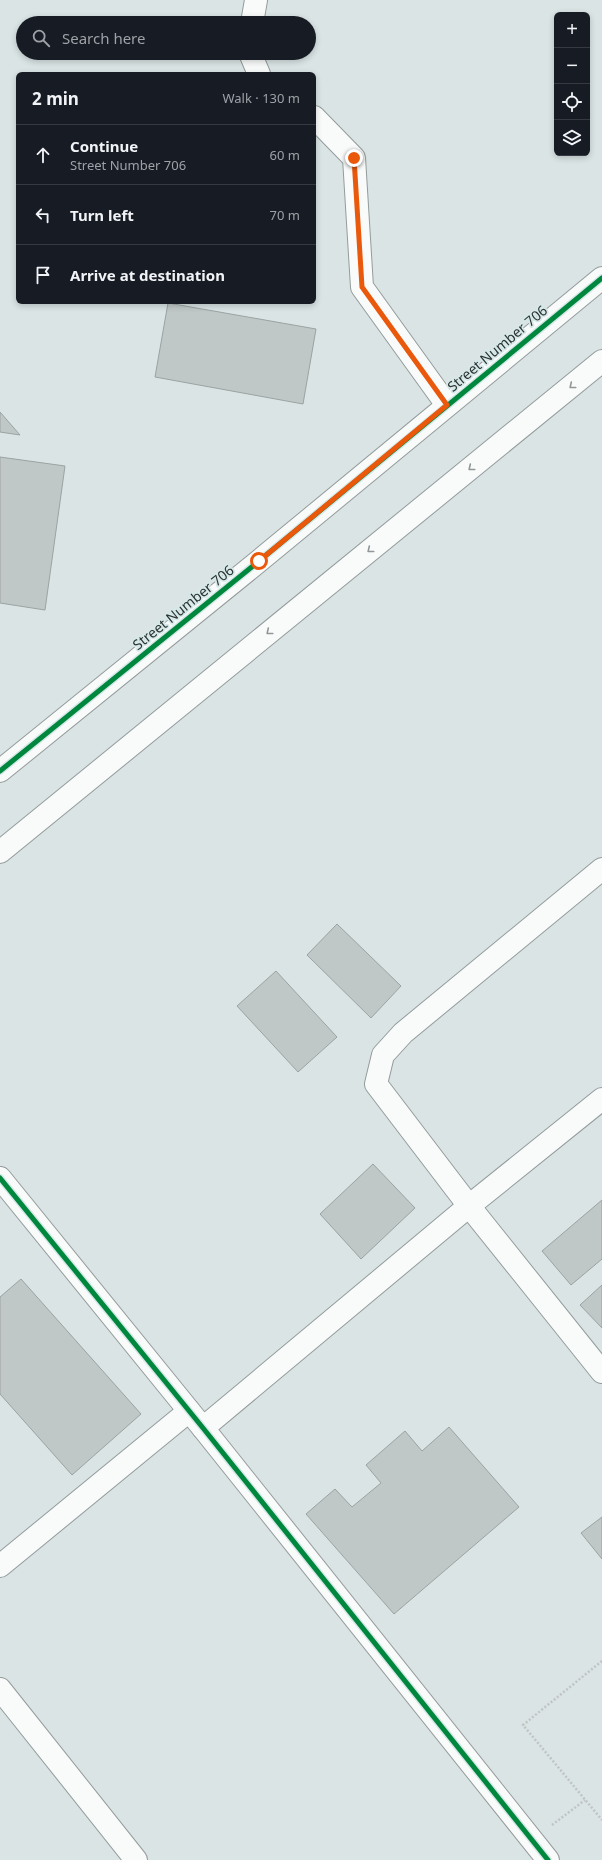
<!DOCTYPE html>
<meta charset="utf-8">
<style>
:root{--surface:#171b24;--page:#242831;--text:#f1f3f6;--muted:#9ea1a6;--line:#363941}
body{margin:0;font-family:"Noto Sans",sans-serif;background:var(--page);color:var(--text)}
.controls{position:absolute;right:12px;top:12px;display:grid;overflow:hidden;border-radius:6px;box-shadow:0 2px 6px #0003}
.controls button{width:36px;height:36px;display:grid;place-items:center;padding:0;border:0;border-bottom:1px solid var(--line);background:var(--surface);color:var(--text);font:20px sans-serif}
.stop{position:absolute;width:12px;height:12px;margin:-9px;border:3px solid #ea580c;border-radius:50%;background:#fff}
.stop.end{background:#ea580c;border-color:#fff;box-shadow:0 1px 4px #0008}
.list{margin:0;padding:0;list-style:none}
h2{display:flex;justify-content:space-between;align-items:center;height:52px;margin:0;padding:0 16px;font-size:17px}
h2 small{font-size:13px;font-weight:400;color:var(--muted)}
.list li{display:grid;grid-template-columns:26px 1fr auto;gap:12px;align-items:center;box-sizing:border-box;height:60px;padding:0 16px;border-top:1px solid var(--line)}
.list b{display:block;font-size:15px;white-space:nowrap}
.list p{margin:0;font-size:13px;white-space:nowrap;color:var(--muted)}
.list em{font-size:13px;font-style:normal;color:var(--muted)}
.icon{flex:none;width:22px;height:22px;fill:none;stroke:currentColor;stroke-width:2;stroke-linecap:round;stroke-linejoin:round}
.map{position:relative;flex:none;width:602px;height:1860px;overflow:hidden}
.search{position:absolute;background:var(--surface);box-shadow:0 2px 6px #0003;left:16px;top:16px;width:300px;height:44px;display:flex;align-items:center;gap:10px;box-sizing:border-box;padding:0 14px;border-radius:22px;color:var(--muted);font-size:15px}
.panel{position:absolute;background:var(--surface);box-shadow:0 2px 6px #0003;left:16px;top:72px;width:300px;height:232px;border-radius:6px}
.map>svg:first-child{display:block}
.building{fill:#c0c7c7;stroke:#9ba3a2}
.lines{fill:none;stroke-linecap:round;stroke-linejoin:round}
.minor-casing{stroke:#949b9b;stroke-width:24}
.path{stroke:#c0c4c4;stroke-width:2.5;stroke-dasharray:2 2;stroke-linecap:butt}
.minor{stroke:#f9fbfb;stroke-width:22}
.cycleway-casing{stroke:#d6e8e8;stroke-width:8}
.cycleway{stroke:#00873e;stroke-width:5}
.oneway{stroke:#929696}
.route{stroke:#ea580c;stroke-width:5}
.labels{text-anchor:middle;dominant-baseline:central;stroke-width:3.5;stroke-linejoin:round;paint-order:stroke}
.street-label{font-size:14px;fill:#2b3232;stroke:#d6e8e8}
</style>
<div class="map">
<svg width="602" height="1860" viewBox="0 0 602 1860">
<rect width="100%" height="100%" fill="#dae4e4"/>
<g class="building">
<path d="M168,303L316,329L303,404L155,377Z"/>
<path d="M0,412L20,435L0,432Z"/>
<path d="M0,457L65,466L45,610L0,603Z"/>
<path d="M337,924L401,986L371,1018L307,955Z"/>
<path d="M276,971L337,1037L298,1072L237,1006Z"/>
<path d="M373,1164L415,1208L361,1259L320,1214Z"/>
<path d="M602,1200V1259L571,1285L542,1251Z"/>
<path d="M21,1279L141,1414L72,1475L0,1394V1297Z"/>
<path d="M602,1285V1328L580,1305Z"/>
<path d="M449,1427L519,1507L394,1614L306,1514L335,1489L352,1507L381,1483L366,1465L405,1431L422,1451Z"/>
<path d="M602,1517V1559L581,1533Z"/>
</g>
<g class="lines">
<defs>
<g id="minor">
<path d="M252,23L256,0"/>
<path d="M250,53L259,74"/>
<path d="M314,117L354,158L362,287L447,405"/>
<path d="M0,771L259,561L602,278"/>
<path d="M0,852L602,361"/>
<path d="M602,869L403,1033L383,1055L376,1084L469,1206L602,1372"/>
<path d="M0,1178L203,1428L548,1860"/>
<path d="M203,1428L469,1206L602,1099"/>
<path d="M0,1566L189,1411"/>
<path d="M0,1689L136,1860"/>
</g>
</defs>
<use href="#minor" class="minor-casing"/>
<g class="path">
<path d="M602,1661L523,1725L602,1820"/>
<path d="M552,1825L585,1800"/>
</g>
<use href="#minor" class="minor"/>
<defs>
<g id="cycleway">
<path d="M0,771L259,561L602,278"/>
<path d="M0,1178L203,1428L548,1860"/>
</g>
</defs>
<use href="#cycleway" class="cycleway-casing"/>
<use href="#cycleway" class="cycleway"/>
</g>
<defs><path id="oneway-chevron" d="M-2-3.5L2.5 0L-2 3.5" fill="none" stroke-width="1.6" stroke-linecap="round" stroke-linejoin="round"/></defs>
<g class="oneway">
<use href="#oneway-chevron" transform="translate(572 386) rotate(141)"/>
<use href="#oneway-chevron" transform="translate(471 468) rotate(141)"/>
<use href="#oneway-chevron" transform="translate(370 550) rotate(141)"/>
<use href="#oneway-chevron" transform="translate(269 632) rotate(141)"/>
</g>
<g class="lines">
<path class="route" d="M259,561L447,405L362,287L354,158"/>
</g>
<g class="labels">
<g class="street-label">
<text transform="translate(497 348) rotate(-40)">Street Number 706</text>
<text transform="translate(183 607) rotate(-39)">Street Number 706</text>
</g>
</g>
</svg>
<div class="controls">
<button>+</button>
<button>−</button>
<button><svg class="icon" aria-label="locate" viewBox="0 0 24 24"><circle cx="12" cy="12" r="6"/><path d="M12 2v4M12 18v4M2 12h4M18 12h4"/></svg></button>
<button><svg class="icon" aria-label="layers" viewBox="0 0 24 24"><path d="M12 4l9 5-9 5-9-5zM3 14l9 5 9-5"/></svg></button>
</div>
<div class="stop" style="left:259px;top:561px"></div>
<div class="stop end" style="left:354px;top:158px"></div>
<div class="search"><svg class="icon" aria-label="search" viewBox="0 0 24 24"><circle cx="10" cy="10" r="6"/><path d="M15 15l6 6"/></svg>Search here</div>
<section class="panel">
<h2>2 min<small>Walk · 130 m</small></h2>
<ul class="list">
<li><svg class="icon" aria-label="ahead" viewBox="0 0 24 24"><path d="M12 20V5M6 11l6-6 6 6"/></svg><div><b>Continue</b><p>Street Number 706</p></div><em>60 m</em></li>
<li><svg class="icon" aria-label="left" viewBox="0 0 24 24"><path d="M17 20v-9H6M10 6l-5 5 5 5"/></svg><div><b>Turn left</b></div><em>70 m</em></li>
<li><svg class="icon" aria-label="arrive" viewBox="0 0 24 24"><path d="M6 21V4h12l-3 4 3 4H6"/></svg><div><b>Arrive at destination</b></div></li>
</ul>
</section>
</div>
